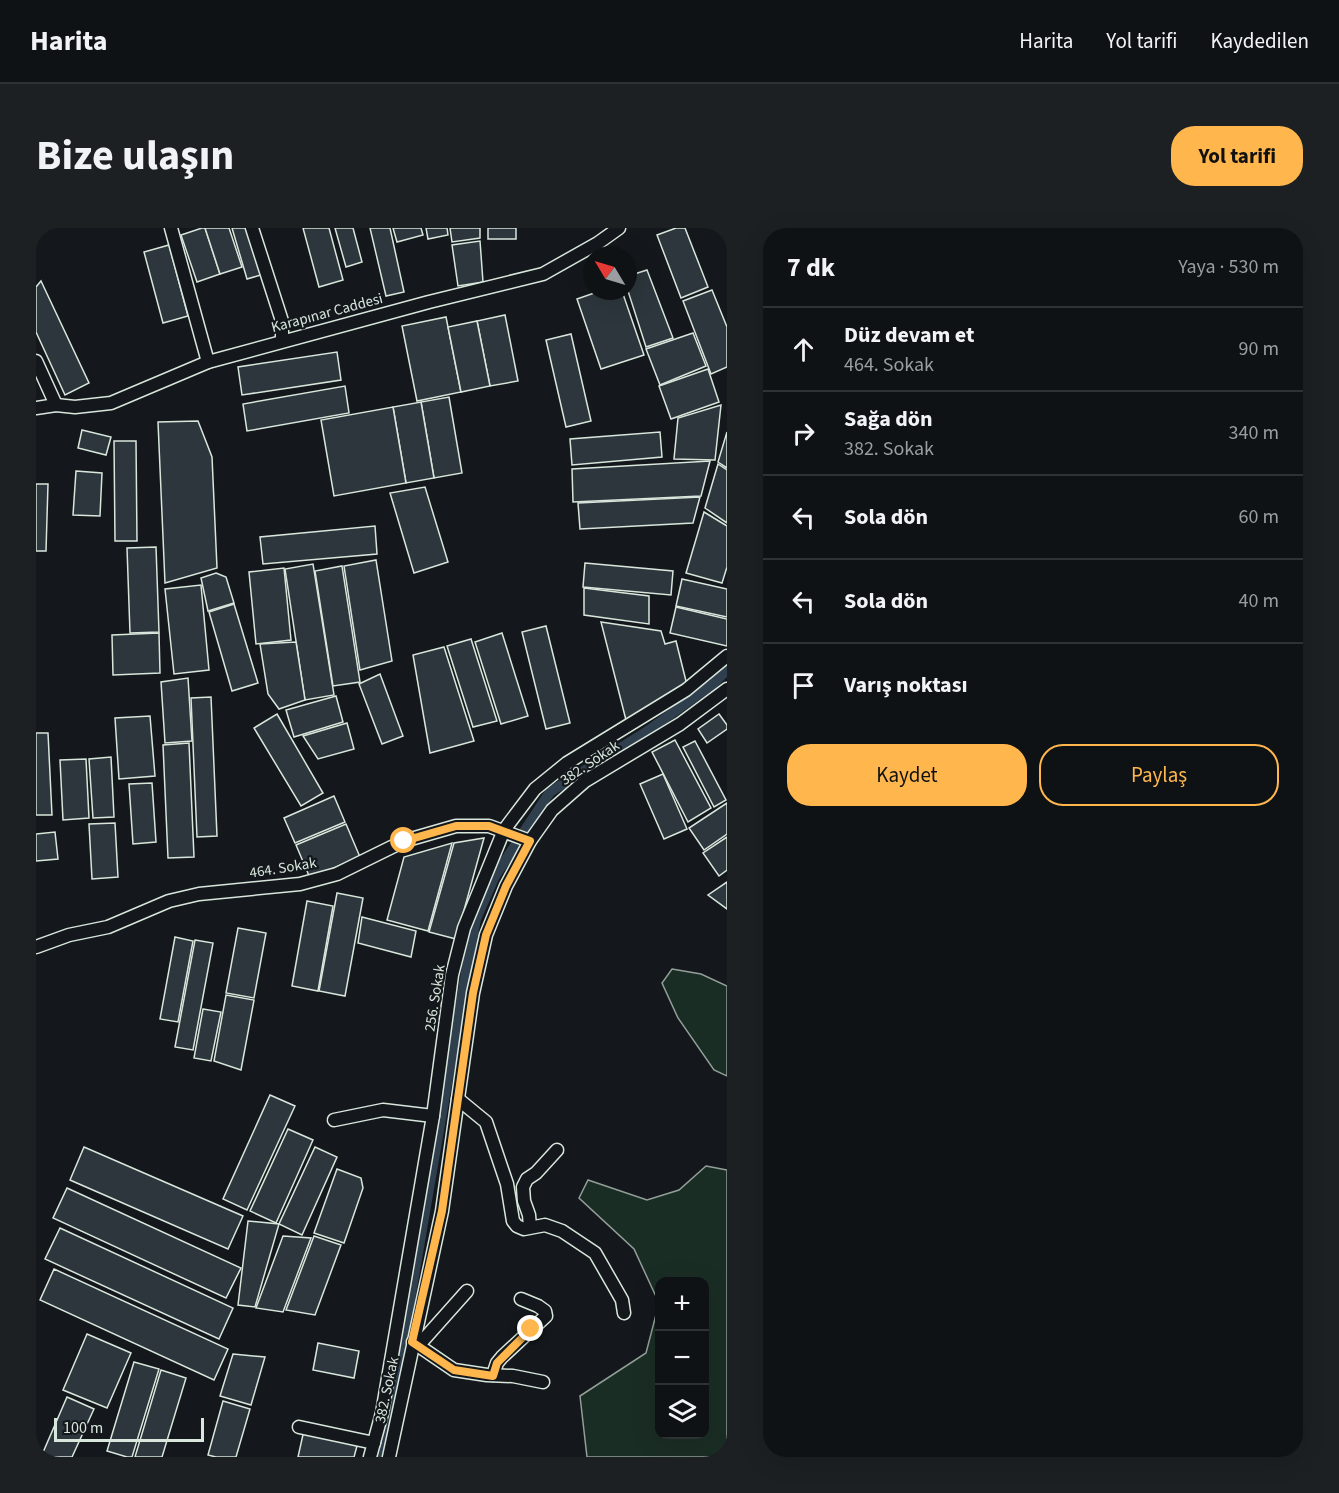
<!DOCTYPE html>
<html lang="tr">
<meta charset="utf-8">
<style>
:root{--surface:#0f1215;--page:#1d2022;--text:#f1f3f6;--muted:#9b9ea0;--line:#2f3234;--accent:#ffb74d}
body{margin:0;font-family:"Source Sans 3",sans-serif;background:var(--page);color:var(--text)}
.controls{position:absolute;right:18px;bottom:18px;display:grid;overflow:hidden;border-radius:12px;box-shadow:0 6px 24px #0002}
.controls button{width:54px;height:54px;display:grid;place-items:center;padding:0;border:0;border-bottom:2px solid var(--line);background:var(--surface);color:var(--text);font:30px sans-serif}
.compass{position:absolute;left:547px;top:18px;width:54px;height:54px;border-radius:50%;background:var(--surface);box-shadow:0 6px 24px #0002;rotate:308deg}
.scale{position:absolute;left:18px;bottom:15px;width:150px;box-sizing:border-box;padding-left:6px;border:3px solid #d8e6dc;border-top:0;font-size:16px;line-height:21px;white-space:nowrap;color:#d8e6dc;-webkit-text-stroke:4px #14181c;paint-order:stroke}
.stop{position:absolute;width:18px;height:18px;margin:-14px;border:4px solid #ffb74d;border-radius:50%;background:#fff}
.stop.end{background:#ffb74d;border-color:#fff;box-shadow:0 2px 6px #0008}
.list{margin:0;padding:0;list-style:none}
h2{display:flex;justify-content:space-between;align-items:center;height:78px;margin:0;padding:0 24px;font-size:26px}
h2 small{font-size:20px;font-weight:400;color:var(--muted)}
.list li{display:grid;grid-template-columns:39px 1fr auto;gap:18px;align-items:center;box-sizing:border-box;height:84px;padding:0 24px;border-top:2px solid var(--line)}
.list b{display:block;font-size:22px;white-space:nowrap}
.list p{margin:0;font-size:20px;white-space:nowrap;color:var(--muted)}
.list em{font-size:20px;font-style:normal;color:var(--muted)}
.actions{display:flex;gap:12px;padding:18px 24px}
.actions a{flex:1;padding:14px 0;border:2px solid var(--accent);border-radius:24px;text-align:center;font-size:21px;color:var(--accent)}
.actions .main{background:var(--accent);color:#111}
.icon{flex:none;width:33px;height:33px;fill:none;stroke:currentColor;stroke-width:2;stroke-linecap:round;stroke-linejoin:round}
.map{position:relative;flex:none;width:691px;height:1229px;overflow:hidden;border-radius:24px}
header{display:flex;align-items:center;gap:36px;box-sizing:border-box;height:84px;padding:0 30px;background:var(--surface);border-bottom:2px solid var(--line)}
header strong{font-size:28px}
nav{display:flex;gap:33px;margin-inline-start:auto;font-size:21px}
.intro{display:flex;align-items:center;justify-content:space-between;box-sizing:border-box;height:144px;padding:0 36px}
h1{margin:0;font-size:42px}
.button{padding:15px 27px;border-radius:24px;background:var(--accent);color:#111;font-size:21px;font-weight:700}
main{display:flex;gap:36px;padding:0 36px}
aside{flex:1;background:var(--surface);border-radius:24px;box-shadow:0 6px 24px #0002}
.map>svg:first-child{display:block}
.green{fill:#1a2d24;stroke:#939e99;stroke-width:1.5;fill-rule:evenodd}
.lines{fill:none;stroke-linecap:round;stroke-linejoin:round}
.canal{stroke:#2f3f4d;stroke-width:10}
.building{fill:#2c363c;stroke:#d8e6dc;stroke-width:1.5}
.minor-casing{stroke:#d8e6dc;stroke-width:15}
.minor{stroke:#14181c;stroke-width:12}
.route{stroke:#ffb74d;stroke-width:8}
.labels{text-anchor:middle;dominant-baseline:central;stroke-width:4.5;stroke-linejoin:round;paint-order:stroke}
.street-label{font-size:15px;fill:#d8e6dc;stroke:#14181c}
</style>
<header>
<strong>Harita</strong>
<nav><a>Harita</a><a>Yol tarifi</a><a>Kaydedilen</a></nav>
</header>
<div class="intro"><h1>Bize ulaşın</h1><a class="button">Yol tarifi</a></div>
<main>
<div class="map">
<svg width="691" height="1229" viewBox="0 0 691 1229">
<rect width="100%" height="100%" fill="#14181c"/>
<g class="green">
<path d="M636,741L665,746L691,758V848L678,842L642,790L626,755Z"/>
<path d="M670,938L691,942V1229H551L544,1168L610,1125L623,1075L598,1021L543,970L552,952L611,972L643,962ZM624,1054H668V1206H624Z"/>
</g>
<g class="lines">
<path class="canal" d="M342,1229L364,1130L432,733L440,691L459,648L514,564L610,504L677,456L691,442"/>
</g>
<g class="building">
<path d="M166,0H169L184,46L161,54L145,7Z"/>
<path d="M169,0H193L206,39L184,46Z"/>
<path d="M196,0H215L228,46L211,51Z"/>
<path d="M267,0H293L307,52L283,59Z"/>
<path d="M299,0H317L326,34L310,39Z"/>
<path d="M334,0H354L368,64L350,68Z"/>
<path d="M357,0H385L387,7L361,14Z"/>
<path d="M390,0H411L412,7L392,11Z"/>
<path d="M414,0H444V10L416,14Z"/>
<rect x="452" y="0" width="28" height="11"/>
<path d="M640,0H649L672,59L645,70L621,7Z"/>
<path d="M444,13L447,54L422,58L416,17Z"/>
<path d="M133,17L152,88L127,95L108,24Z"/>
<path d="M611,42L637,110L610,119L592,63V48Z"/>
<path d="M5,53L53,155L29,167L0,104V59Z"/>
<path d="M676,62L691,99V139L675,146L647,73Z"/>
<path d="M564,63H586L608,127L565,141L541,71Z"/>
<path d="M469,87L482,153L454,158L441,93Z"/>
<path d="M410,89L425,164L381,173L366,98Z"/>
<path d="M441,93L454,158L425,164L412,99Z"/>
<path d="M657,105L670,138L624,157L610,121Z"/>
<path d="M535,106L555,193L530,199L510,112Z"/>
<path d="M301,124L305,152L206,167L202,139Z"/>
<path d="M672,141L683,174L635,191L623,158Z"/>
<path d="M309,158L313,185L211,203L207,176Z"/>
<path d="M413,169L426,245L398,250L385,174Z"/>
<path d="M385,174L398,250L370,255L357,179Z"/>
<path d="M685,177L679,232L638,231L642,190Z"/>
<path d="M357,179L370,255L298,268L285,192Z"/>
<path d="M162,193L176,229L181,340L129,355L122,194Z"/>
<path d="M46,202L75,209L70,227L42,220Z"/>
<path d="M624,204L626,229L536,237L534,211Z"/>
<path d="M691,204V240L682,234Z"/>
<path d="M78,213H100L101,313H79Z"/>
<path d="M674,233L665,268L537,274L536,241Z"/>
<path d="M682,236L691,242V295L669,280Z"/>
<path d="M40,243L66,245L64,288L37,287Z"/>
<path d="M0,256H12L10,323H0Z"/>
<path d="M389,259L412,334L378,345L354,265Z"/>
<path d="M664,269L657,295L544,301L542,275Z"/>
<path d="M668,284L691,298V339L686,355L650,345Z"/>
<path d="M339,298L341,326L227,336L224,309Z"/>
<path d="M120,319L123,404L94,405L91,320Z"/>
<path d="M340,332L356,433L324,442L308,338Z"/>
<path d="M549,335L637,343L635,367L547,359Z"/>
<path d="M277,336L298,467L269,472L249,341Z"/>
<path d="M306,338L324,454L297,458L279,343Z"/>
<path d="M248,340L255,412L220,416L213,344Z"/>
<path d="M180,345L190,349L198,375L172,383L165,350Z"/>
<path d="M646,351L691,361V389L640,378Z"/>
<path d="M165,357L173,442L138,446L129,361Z"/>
<path d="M548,360L613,368V396L548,387Z"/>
<path d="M198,376L222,455L196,463L173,384Z"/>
<path d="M640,379L691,391V418L634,405Z"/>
<path d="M565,394L625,403L629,416L640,413L651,457L591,496Z"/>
<path d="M510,398L534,495L510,501L486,404Z"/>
<path d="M123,405L124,445L77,447L76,407Z"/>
<path d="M466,405L492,488L465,496L439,414Z"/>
<path d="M435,411L461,493L437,499L411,418Z"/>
<path d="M260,414L269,472L243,481L232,466L224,416Z"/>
<path d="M408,419L438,513L394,525L377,427Z"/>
<path d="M344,446L367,508L346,516L323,456Z"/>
<path d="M152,450L156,513L129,515L125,454Z"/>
<path d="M300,468L307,494L258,509L250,482Z"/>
<path d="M175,469L181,608L161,609L155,470Z"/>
<path d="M241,486L287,565L265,578L218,500Z"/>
<path d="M683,486L691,497V501L671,515L662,501Z"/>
<path d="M114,488L119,548L83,551L79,490Z"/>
<path d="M311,495L318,521L282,531L267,508Z"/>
<path d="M0,505H12L16,587H0Z"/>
<path d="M639,512L675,580L652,594L616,524Z"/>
<path d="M659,513L690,572L678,579L647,519Z"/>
<path d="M153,515L158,629L132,630L127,517Z"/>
<path d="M75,529L78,589L57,590L53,531Z"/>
<path d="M50,531L53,590L27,592L24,532Z"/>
<path d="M627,546L651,601L628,611L604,556Z"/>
<path d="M116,555L120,614L97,616L93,556Z"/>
<path d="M298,568L309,594L259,615L248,590Z"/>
<path d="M691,575V606L668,622L653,600Z"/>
<path d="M79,595L82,649L56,651L53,596Z"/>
<path d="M310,596L324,629L274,650L260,617Z"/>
<path d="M19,604L22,631L0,633V606Z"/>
<path d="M691,609V642L683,648L667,625Z"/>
<path d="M448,610L420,711L393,704L418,615Z"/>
<path d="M416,615L392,703L351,692L368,629Z"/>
<path d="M691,654V681L672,667Z"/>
<path d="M301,665L327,670L309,768L283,763Z"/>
<path d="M271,673L297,678L282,763L256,758Z"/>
<path d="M326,689L380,703L375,729L322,715Z"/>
<path d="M202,700L230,705L218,770L190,765Z"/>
<path d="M139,709L157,713L142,794L124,791Z"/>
<path d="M159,712L177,715L157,822L139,819Z"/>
<path d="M190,767L218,772L205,842L178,833Z"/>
<path d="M167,781L185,784L175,833L158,830Z"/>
<path d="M234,867L259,878L211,982L187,971Z"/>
<path d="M252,901L277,912L240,995L214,983Z"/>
<path d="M48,919L207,988L192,1021L34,952Z"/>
<path d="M279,919L301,929L266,1007L243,996Z"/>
<path d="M301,941L325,950L327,960L308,1015L278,1005Z"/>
<path d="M31,960L205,1040L190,1070L17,990Z"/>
<path d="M212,993L243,996L219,1079L202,1077Z"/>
<path d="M24,1000L197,1080L183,1111L9,1031Z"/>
<path d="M247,1008L275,1010L247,1084L220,1080Z"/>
<path d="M278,1008L305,1017L279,1087L250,1082Z"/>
<path d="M18,1041L192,1121L178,1152L4,1072Z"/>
<path d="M51,1106L95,1125L71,1180L27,1162Z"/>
<path d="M282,1115L323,1123L318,1150L277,1142Z"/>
<path d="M197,1126L229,1129L215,1177L184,1168Z"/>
<path d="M98,1134L123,1141L96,1229H91L71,1223Z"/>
<path d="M125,1142L150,1150L126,1229H99Z"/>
<path d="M31,1169L58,1181L36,1229H5Z"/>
<path d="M187,1173L214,1181L200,1229H180L172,1227Z"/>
<path d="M268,1202L321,1218L318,1229H262Z"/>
</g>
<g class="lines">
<defs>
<g id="minor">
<path d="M135,0L172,134"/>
<path d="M216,0L246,93V112"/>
<path d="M0,133L20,177"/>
<path d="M0,180L20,177L39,179L75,175L172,134L393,74L507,46L562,15L583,0"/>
<path d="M0,719L33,707L72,699L133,673L163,666L264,656L301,646L368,613L420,598H453L494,613"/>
<path d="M422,871L450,894L471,956L477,993L481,998L488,1001L509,997L526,1003L559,1025L586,1072L588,1085"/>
<path d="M298,892L347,882L397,888"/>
<path d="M494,999L493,987L488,973L487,959L491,951L500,945L521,922"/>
<path d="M377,1114L418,1142L451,1147L477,1148L507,1154"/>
<path d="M382,1118L431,1063"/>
<path d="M457,1147L461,1135L466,1129L510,1088L509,1083L502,1078L485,1071"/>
<path d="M263,1199L338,1215"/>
<path d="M334,1229L346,1185L397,888L416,747L428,700L468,602L499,561L531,535L650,462L691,428"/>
<path d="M353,1229L406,983L437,765L450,707L470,658L494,613L516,582L549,553L644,496L691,461"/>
</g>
</defs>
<use href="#minor" class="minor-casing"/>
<use href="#minor" class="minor"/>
</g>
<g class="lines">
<path class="route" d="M368,613L420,598H453L494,613L470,658L450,707L437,765L406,983L376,1114L418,1142L457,1148L461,1135L495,1101"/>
</g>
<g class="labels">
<g class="street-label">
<text transform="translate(291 85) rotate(-15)">Karapınar Caddesi</text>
<text transform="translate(554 535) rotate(-34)">382. Sokak</text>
<text transform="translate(247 640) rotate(-9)">464. Sokak</text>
<text transform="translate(399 770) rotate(-81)">256. Sokak</text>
<text transform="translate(351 1162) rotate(-78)">382. Sokak</text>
</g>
</g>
</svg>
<div class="controls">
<button>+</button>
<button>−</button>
<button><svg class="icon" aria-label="layers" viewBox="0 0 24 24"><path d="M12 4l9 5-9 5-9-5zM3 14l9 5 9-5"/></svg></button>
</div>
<svg class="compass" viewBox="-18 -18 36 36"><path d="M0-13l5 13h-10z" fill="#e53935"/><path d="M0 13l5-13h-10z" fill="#9b9ea0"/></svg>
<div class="scale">100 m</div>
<div class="stop" style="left:368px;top:613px"></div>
<div class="stop end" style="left:495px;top:1101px"></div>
</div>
<aside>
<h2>7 dk<small>Yaya · 530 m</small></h2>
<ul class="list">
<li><svg class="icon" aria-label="ahead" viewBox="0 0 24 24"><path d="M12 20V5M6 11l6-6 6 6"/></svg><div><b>Düz devam et</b><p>464. Sokak</p></div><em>90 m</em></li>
<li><svg class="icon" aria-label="right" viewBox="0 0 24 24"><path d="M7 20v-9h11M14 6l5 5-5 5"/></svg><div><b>Sağa dön</b><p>382. Sokak</p></div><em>340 m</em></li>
<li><svg class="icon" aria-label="left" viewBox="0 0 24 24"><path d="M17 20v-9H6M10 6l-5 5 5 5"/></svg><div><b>Sola dön</b></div><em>60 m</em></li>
<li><svg class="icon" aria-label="left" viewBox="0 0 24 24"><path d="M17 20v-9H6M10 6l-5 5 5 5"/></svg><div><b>Sola dön</b></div><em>40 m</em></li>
<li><svg class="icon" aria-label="arrive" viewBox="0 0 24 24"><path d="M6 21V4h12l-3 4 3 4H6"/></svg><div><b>Varış noktası</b></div></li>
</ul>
<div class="actions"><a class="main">Kaydet</a><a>Paylaş</a></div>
</aside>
</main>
